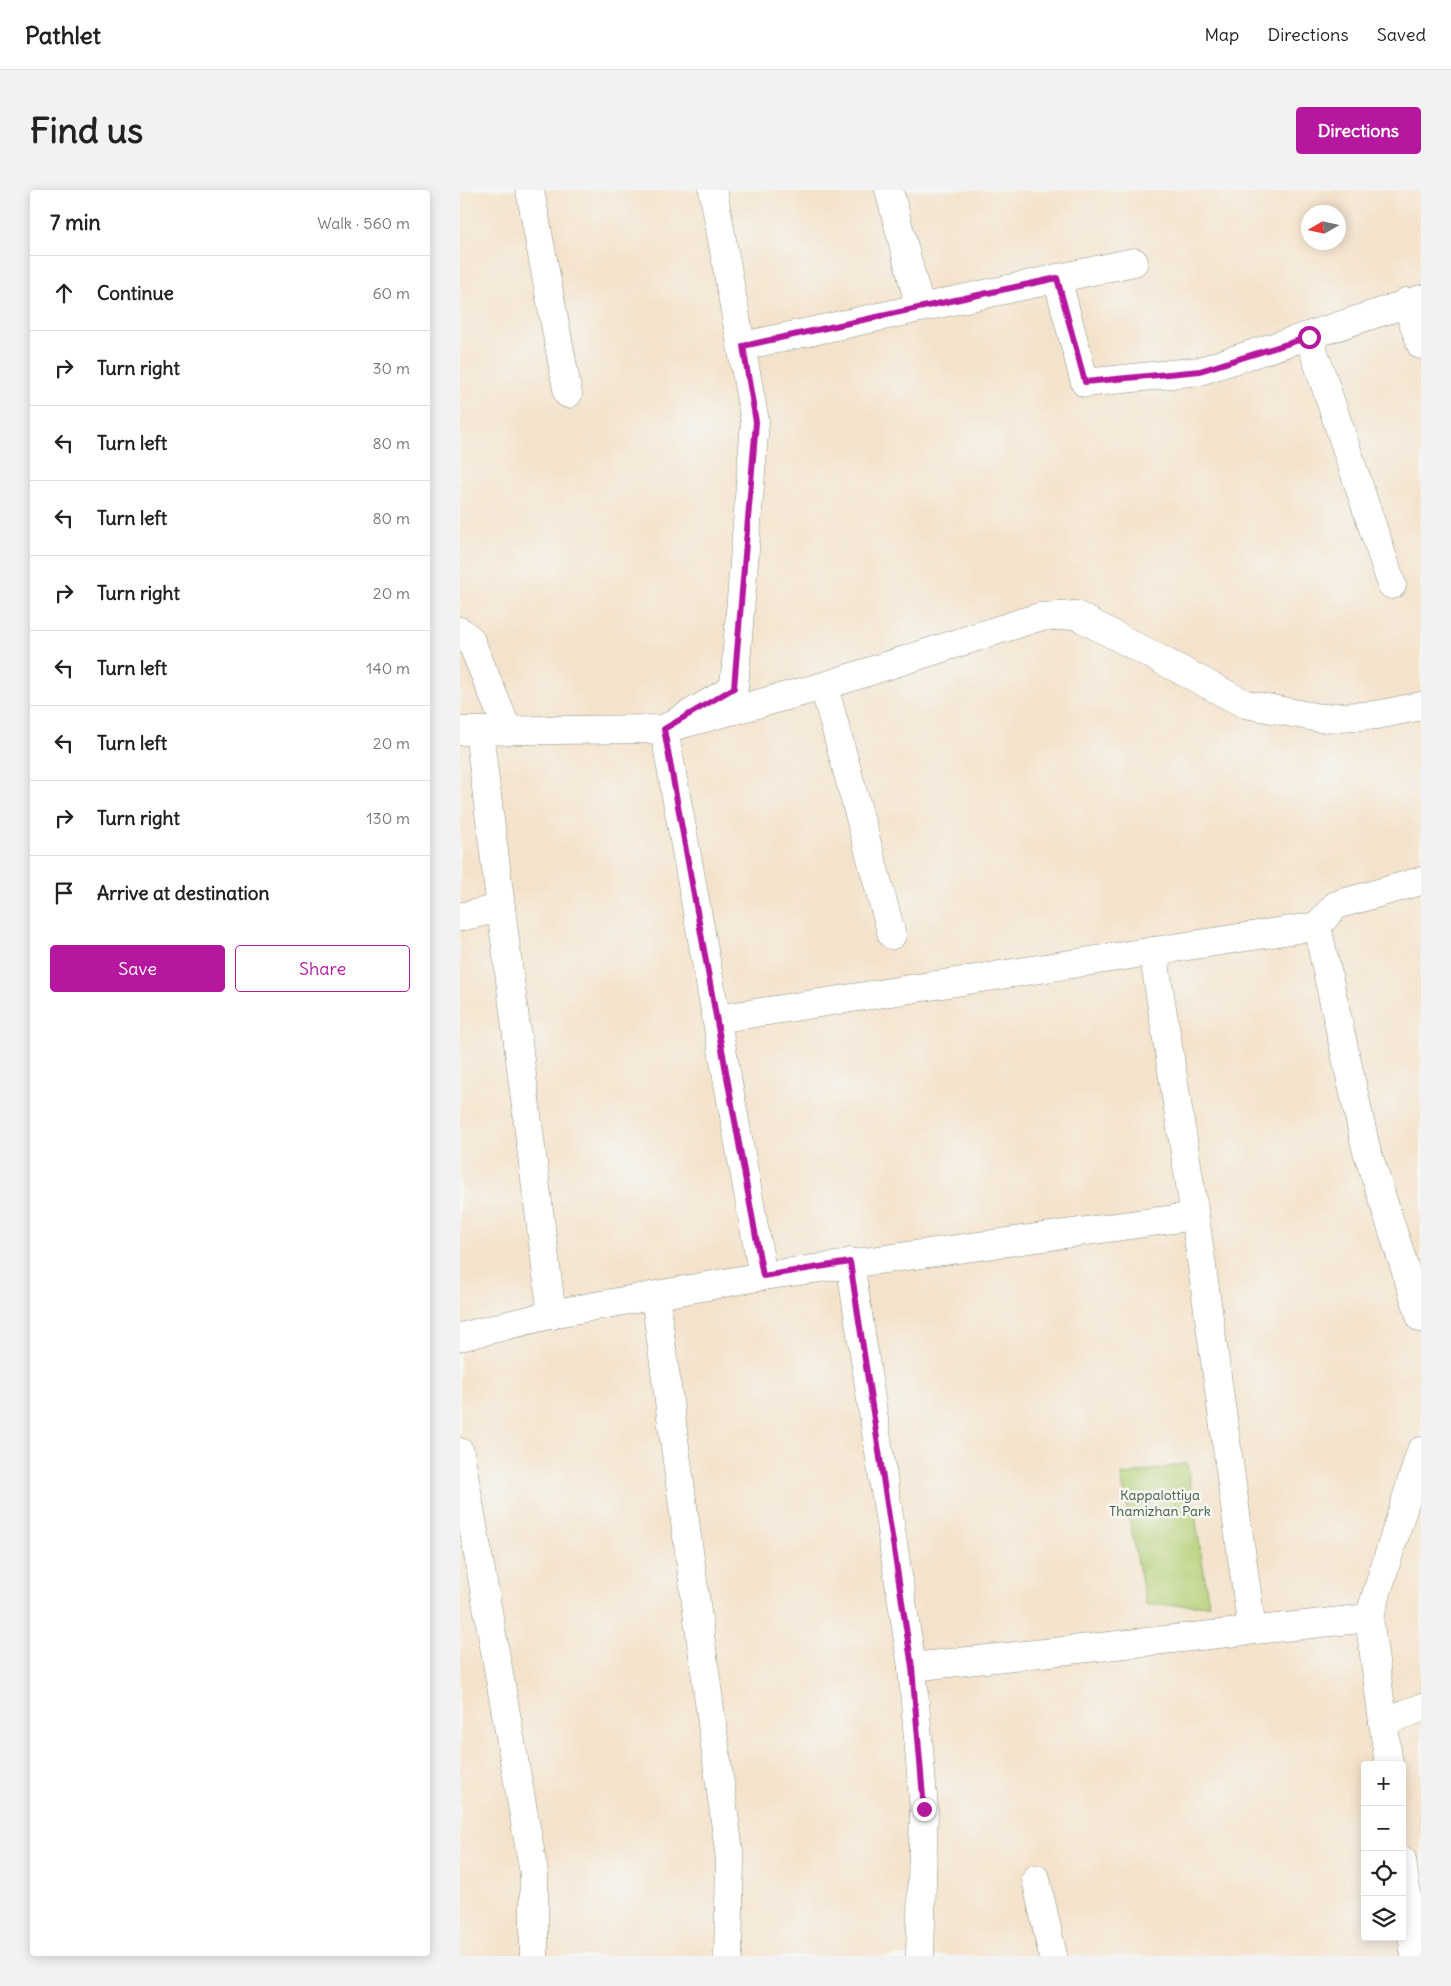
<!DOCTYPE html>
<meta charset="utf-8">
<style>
:root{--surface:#fff;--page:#f2f2f2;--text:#222;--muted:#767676;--line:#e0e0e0;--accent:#b5179e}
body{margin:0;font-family:Delius,sans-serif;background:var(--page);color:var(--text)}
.controls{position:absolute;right:15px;bottom:15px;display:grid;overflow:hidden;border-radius:5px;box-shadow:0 2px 12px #0003}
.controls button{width:45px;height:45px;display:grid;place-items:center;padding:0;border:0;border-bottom:1px solid var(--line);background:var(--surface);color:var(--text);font:25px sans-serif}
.compass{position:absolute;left:841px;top:15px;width:45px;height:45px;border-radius:50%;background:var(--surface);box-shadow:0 2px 12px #0003;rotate:261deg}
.stop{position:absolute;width:15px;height:15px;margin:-11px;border:4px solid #b5179e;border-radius:50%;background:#fff}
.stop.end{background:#b5179e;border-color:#fff;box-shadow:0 1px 5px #0008}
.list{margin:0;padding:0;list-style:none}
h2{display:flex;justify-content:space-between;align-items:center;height:65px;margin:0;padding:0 20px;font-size:21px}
h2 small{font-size:16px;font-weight:400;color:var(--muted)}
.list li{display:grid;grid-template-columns:32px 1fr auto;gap:15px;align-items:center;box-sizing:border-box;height:75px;padding:0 20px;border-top:1px solid var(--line)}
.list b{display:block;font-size:19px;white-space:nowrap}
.list em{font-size:16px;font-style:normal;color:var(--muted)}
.actions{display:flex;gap:10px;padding:15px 20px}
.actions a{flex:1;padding:11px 0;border:1px solid var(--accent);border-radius:5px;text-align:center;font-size:18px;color:var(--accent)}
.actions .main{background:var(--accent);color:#fff}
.icon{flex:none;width:28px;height:28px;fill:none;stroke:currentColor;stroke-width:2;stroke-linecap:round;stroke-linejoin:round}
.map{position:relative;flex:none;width:961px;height:1766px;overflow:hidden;border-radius:5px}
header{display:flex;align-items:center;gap:30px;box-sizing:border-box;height:70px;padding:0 25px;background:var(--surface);border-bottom:1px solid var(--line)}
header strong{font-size:24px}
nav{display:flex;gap:28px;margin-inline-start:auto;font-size:18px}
.intro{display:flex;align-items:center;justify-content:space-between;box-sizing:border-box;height:120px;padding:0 30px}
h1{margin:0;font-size:35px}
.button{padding:12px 22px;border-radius:5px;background:var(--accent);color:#fff;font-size:18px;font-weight:700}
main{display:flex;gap:30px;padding:0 30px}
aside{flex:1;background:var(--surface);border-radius:5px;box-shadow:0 2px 12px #0003}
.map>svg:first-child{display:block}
.green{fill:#b4d076;stroke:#6a8655}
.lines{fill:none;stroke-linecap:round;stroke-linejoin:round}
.minor-casing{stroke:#8a9080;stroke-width:29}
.minor{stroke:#fff;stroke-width:28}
.route{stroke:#b5179e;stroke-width:6}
.labels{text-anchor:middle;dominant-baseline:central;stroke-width:5;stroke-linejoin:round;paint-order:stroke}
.park-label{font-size:14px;fill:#3d5a41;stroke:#f6f6f2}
</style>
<header>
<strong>Pathlet</strong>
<nav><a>Map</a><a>Directions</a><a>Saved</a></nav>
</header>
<div class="intro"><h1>Find us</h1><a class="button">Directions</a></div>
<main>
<aside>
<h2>7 min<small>Walk · 560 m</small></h2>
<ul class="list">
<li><svg class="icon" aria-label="ahead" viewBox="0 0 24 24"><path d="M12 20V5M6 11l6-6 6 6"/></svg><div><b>Continue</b></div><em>60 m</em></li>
<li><svg class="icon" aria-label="right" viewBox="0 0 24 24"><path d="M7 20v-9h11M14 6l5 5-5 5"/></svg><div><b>Turn right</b></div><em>30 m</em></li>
<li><svg class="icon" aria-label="left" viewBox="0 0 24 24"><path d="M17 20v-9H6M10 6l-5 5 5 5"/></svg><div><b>Turn left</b></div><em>80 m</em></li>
<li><svg class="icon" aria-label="left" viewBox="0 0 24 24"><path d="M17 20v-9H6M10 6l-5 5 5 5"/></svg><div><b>Turn left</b></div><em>80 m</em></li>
<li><svg class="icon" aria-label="right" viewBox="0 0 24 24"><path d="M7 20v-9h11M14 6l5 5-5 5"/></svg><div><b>Turn right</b></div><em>20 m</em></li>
<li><svg class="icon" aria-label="left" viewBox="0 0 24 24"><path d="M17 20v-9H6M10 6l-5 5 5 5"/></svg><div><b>Turn left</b></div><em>140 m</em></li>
<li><svg class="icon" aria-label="left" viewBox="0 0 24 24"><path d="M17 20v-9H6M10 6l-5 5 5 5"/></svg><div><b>Turn left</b></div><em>20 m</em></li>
<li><svg class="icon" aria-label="right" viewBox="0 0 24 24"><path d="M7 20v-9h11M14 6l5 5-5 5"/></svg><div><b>Turn right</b></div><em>130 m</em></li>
<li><svg class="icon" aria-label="arrive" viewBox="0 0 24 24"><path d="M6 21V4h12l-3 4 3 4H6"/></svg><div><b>Arrive at destination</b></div></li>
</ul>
<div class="actions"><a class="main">Save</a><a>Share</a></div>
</aside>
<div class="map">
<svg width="961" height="1766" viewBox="0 0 961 1766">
<rect width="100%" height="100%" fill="#f6f6f2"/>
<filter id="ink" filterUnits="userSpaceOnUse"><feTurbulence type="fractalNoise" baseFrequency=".02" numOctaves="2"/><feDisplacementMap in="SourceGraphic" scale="10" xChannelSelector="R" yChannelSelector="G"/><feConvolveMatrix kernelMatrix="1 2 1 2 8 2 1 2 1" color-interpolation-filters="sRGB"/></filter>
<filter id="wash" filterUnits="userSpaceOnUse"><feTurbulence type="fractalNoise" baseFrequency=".0096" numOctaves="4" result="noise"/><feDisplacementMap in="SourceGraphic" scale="20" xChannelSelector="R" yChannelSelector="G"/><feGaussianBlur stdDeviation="1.12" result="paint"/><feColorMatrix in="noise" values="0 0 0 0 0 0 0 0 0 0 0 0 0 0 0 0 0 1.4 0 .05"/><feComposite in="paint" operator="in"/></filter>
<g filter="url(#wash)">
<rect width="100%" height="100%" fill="#f4e3cc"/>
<path class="green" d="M727,1273L749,1415H686L661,1286Z"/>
</g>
<g filter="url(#ink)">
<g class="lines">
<defs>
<g id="minor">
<path d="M70,0L108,204"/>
<path d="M253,0L295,232L274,498L204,539L303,1086L735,1026"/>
<path d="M429,0L460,118"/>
<path d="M597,88L625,193L740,181L961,109"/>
<path d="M946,112L961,155"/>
<path d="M849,147L932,395"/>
<path d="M283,156L674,72"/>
<path d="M0,441L10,449L48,541"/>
<path d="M364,496L579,427L616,425L785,514L860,528L917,525L961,516"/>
<path d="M0,541L204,539L364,496L432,745"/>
<path d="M19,542L92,1125"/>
<path d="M0,727L41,718"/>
<path d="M857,736L906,958L961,1128"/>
<path d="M693,761L735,1026L792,1440"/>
<path d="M256,829L857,736L876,715L961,691"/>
<path d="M390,1072L452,1477L464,1619L460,1766"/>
<path d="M195,1106L270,1669L268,1766"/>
<path d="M0,1147L102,1122L303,1086"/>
<path d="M0,1262L74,1683V1766"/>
<path d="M909,1428L929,1575"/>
<path d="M452,1477L909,1428L961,1261"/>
<path d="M923,1532L961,1518"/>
<path d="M942,1670L955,1766"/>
<path d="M576,1689L593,1766"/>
</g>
</defs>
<use href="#minor" class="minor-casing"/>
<use href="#minor" class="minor"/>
</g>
</g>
<g class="lines" filter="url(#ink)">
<path class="route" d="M464,1619L452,1477L390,1072L303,1086L204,539L274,498L296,232L283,156L597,88L625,192L740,181L849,147"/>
</g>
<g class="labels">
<g class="park-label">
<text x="700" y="1305">Kappalottiya<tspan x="700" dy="16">Thamizhan Park</tspan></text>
</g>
</g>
</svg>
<div class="controls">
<button>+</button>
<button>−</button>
<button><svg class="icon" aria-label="locate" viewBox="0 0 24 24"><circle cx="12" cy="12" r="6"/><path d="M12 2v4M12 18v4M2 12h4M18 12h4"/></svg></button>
<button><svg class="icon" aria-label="layers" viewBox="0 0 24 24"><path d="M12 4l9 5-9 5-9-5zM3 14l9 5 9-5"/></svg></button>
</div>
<svg class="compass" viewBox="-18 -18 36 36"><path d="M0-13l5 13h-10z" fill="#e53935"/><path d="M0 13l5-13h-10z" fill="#767676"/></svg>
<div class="stop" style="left:849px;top:147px"></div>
<div class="stop end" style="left:464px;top:1619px"></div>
</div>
</main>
